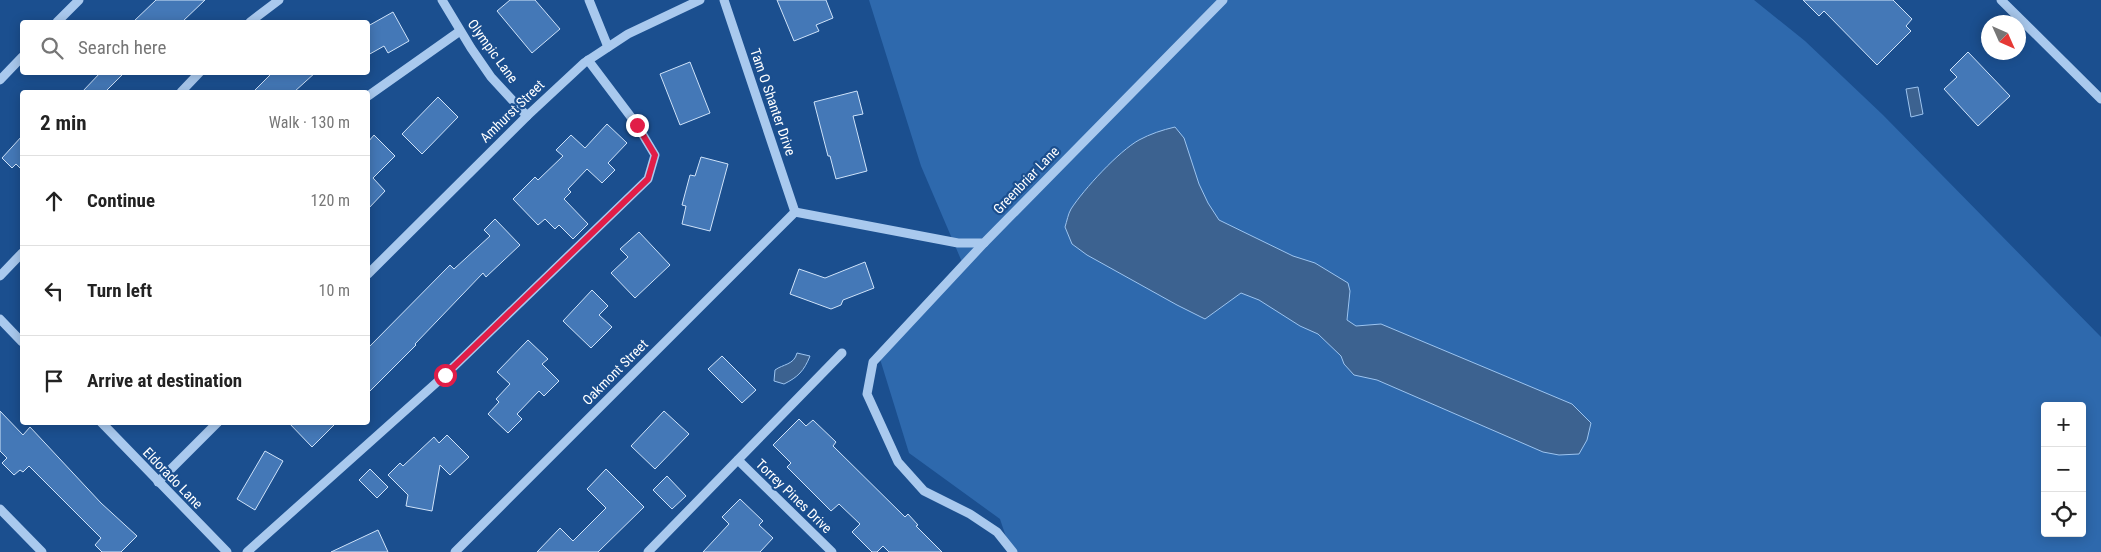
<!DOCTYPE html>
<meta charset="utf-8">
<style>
:root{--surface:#fff;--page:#f2f2f2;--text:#222;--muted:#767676;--line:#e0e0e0}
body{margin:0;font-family:"Roboto Condensed",sans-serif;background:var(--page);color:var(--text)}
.controls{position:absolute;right:15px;bottom:15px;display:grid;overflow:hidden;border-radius:5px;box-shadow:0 2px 12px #0003}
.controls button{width:45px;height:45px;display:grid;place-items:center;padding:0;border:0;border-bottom:1px solid var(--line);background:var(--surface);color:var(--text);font:25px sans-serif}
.compass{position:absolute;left:1981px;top:15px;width:45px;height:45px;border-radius:50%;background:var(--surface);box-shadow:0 2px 12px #0003;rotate:135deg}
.stop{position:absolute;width:15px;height:15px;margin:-11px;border:4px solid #e11d48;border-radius:50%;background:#fff}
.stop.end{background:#e11d48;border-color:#fff;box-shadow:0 1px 5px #0008}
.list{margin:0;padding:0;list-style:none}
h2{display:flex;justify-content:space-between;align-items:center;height:65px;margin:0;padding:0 20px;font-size:21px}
h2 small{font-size:16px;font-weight:400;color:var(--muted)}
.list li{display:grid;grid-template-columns:32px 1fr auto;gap:15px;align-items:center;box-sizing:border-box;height:90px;padding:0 20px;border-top:1px solid var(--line)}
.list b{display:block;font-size:19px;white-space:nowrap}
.list em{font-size:16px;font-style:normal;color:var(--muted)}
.icon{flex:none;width:28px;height:28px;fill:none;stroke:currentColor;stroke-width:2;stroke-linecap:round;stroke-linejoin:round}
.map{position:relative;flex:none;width:2101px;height:552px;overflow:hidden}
.search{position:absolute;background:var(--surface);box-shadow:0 2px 12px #0003;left:20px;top:20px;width:350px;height:55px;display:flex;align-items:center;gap:12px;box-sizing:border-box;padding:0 18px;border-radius:5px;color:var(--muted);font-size:19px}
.panel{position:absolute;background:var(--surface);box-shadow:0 2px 12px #0003;left:20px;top:90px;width:350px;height:335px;border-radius:5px}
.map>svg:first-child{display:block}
.green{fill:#2e69ad;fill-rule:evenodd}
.water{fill:#3c6290;stroke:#9cc4f0}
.building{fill:#4478b7;stroke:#cfe3fa}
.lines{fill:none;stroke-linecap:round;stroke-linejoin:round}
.minor{stroke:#a9c9ee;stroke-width:9}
.route{stroke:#e11d48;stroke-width:6}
.labels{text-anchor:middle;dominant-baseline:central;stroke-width:4.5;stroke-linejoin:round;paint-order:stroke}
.street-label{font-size:14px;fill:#fff;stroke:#1b4f8f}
</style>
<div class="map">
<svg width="2101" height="552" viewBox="0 0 2101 552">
<rect width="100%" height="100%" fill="#1b4f8f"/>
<path class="green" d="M869,0H1754L1805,41L1883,115L2101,337V552H1011L1000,519L909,453L880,359L965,269L921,166ZM2045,406H2082V533H2045Z"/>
<g class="water">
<path d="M1918,87L1923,114L1911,117L1906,89Z"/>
<path d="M1175,127L1184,138L1199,184L1208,203L1219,220L1293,256L1315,263L1348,283L1350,291L1347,320L1356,326L1381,324L1572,404L1591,423L1587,440L1579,454L1559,455L1543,452L1377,380L1354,375L1344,364L1341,356L1318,334L1300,326L1259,300L1241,293L1205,319L1177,305L1087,255L1072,244L1065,227C1067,221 1068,214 1071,209C1084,189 1119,151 1139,140C1150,134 1162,130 1175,127Z"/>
<path d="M797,353L810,356C804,371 798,377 784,384L774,381L775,370C783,364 794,365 797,353Z"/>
</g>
<g class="building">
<path d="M156,0H205L182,22H133Z"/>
<path d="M510,0H535L560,29L532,53L497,11Z"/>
<path d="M777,0H826L833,18L816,25L819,31L794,41Z"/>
<path d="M1803,0H1893L1912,19L1906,26L1911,31L1877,65L1824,11L1819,16Z"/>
<path d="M393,12L409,41L388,53L384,46L368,55V26Z"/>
<path d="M1968,52L2010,96L1978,126L1944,89L1957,77L1950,70Z"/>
<path d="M690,62L710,113L680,125L660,74Z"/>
<path d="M101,72H125L105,92H82Z"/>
<path d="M273,72H316L294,92H253Z"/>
<path d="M857,91L863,114L853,116L867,171L836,179L830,156H828L814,102Z"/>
<path d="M438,97L458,117L422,154L402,134Z"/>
<path d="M607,124L627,143L608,163L615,170L602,183L587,169L568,189L571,192L564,199L588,224L573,239L559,225L555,229L545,219L538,225L513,199L535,177L538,180L563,156L556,150L571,135L585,148Z"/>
<path d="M374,135L395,156L373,178L385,191L368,209V142Z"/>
<path d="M22,136V170L16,164L12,168L2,158Z"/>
<path d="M701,157L728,164L710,231L682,224L686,206L682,205L690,175L695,176Z"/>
<path d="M495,219L520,245L486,277L483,273L415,344L416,345L368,393V348L450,265L454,269L490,236L484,230Z"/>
<path d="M639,232L670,265L635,298L611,273L628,257L620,249Z"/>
<path d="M865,262L874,288L843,300L841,305L831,309L790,294L799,269L825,278Z"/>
<path d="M592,290L608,306L599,315L612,327L591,348L563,321Z"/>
<path d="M528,340L548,359L542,364L559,381L544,396L539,391L517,414L522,419L508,433L488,414L499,402L496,399L510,384L497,372Z"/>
<path d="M722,356L756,390L742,403L708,369Z"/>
<path d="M0,411L23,435L30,427L101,503L137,536L121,552H102L95,545L101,538L29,466L23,472L20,470L14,475L2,463L7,458L0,451Z"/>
<path d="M664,411L689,434L655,469L631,446Z"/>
<path d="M799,419L806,426L813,420L836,442L833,446L905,517L908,514L918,525L916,526L942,552H889L883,546L877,552H872L852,532L860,524L839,504L831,511L787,467L791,463L773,445Z"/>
<path d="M288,422H337L312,447Z"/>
<path d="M447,435L469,457L450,475L440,465L432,511L406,506L408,495L388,475L400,463L403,466L434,437L439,443Z"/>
<path d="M265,451L283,461L255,510L237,499Z"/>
<path d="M370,469L388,487L377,498L359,480Z"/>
<path d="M606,469L644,507L598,552H537L560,528L573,541L606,508L587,489Z"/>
<path d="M667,476L686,496L672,509L653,490Z"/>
<path d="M740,499L763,521L759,525L773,538L760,552H703L729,524L722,517Z"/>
<path d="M378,530L388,552H331Z"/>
</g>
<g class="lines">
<g class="minor">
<path d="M442,0L471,48L491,77L527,116"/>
<path d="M589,0L608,47"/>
<path d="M724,0L795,212"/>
<path d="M2001,0L2101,99"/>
<path d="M57,22L79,0"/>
<path d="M250,22L279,0"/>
<path d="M0,80L22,57"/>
<path d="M181,92L200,72"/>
<path d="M368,96L460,31"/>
<path d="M795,212L958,243H984L1223,0"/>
<path d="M984,243L873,362L867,394L898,462L924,491L970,514L997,532L1013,552"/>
<path d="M368,274L527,116L584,63L628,34L700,0"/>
<path d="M0,276L22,253"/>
<path d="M0,319L22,342"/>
<path d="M101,422L227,552"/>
<path d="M738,460L832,552"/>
<path d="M158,482L218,422"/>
<path d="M0,509L42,552"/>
<path d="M247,552L445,375L648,179L655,155L637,125L588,60"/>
<path d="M455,552L795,212"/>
<path d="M648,552L842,353"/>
</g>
</g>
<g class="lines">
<path class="route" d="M445,375L648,179L655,155L637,125"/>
</g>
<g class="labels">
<g class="street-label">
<text transform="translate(493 51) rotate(54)">Olympic Lane</text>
<text transform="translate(773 102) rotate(71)">Tam O Shanter Drive</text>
<text transform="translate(512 111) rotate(-44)">Amhurst Street</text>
<text transform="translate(1026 180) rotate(-46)">Greenbriar Lane</text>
<text transform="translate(615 372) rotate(-45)">Oakmont Street</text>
<text transform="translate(173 478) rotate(46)">Eldorado Lane</text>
<text transform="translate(794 496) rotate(44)">Torrey Pines Drive</text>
</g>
</g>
</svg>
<div class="controls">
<button>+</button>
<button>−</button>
<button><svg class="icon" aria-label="locate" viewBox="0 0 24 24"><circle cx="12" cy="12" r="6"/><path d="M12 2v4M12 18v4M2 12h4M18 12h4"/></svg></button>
</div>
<svg class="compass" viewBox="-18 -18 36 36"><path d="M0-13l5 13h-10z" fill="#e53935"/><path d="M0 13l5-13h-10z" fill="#767676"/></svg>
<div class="stop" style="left:445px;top:375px"></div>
<div class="stop end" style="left:637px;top:125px"></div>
<div class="search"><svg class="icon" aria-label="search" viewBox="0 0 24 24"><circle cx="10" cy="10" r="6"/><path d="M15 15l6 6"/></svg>Search here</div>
<section class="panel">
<h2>2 min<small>Walk · 130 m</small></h2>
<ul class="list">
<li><svg class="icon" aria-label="ahead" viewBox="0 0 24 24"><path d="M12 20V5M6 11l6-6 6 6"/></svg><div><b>Continue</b></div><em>120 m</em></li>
<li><svg class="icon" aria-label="left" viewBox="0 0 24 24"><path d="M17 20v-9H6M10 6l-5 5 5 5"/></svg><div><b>Turn left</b></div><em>10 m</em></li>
<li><svg class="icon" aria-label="arrive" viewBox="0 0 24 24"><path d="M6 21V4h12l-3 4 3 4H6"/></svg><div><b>Arrive at destination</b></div></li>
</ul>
</section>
</div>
